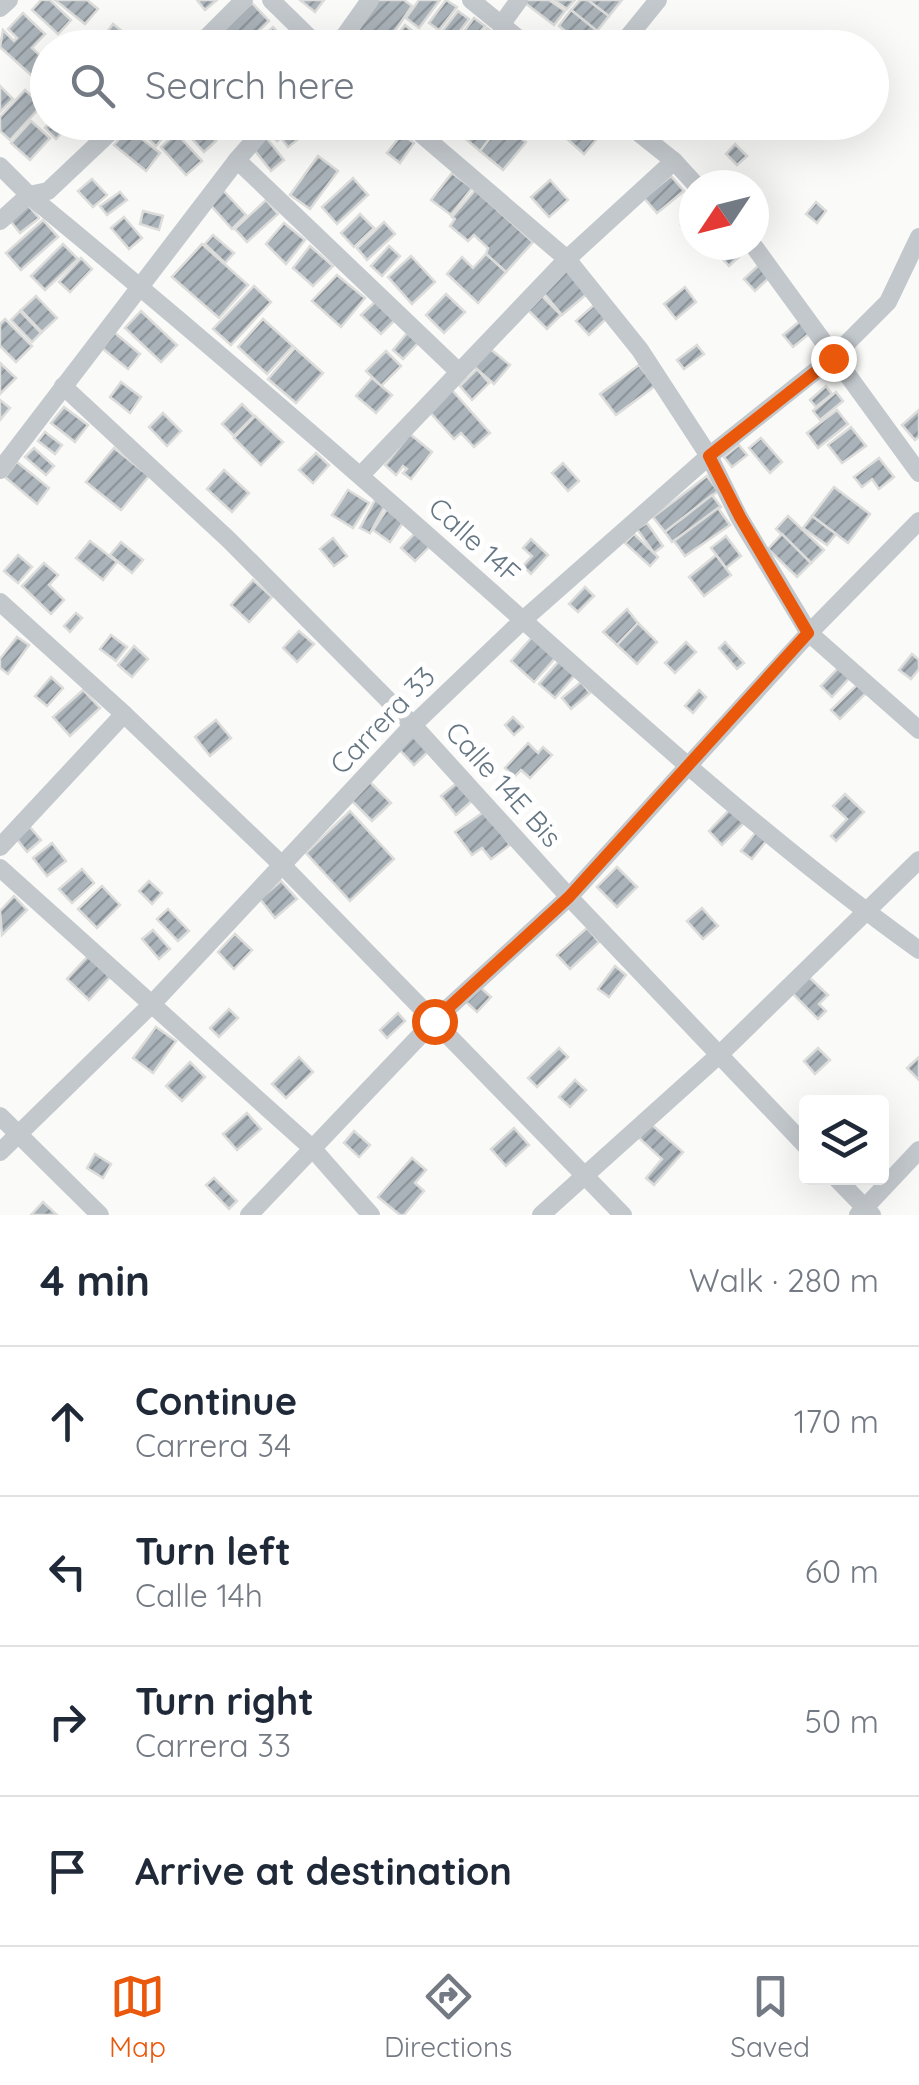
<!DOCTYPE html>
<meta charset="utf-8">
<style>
:root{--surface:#fff;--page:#f2f2f3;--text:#1f2937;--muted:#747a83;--line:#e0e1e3;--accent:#ea580c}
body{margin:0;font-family:Quicksand,sans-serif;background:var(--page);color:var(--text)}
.controls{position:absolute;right:30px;bottom:30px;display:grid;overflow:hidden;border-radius:10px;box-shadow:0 10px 40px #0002}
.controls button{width:90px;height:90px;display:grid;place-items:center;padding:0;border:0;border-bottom:2px solid var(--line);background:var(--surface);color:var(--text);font:50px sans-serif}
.compass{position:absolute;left:679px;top:170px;width:90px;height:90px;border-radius:50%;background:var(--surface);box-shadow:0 10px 40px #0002;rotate:235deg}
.stop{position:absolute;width:30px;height:30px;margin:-22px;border:8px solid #ea580c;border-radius:50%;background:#fff}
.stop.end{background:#ea580c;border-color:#fff;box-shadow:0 2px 10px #0008}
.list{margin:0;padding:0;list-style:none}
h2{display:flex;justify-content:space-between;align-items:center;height:130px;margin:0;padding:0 40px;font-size:42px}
h2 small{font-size:32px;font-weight:400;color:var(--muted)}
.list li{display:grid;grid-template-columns:65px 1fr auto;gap:30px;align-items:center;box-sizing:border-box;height:150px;padding:0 40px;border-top:2px solid var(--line)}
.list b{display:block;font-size:38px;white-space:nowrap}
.list p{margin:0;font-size:32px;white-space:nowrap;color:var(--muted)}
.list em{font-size:32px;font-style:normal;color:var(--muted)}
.icon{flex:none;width:55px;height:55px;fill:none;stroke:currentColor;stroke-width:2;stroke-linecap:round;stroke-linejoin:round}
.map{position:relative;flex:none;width:919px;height:1215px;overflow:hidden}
.search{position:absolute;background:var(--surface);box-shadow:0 10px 40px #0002;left:30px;right:30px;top:30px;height:110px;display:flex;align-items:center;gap:25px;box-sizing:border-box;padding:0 35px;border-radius:55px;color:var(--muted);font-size:38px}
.sheet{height:730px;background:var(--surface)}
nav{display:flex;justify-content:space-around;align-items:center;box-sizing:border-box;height:140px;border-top:2px solid var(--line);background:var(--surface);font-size:28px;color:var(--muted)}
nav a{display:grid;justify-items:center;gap:5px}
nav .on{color:var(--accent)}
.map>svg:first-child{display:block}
.building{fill:url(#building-hatch);stroke:#dcdcda;stroke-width:2.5}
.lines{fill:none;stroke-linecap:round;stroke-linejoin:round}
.street{stroke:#c3c8cc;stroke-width:18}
.route{stroke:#ea580c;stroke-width:12}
.labels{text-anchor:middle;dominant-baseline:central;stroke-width:10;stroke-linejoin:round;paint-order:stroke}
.street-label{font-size:28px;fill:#657683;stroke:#fff}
</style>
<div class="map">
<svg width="919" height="1215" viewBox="0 0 919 1215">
<defs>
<pattern id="building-hatch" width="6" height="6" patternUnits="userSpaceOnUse" patternTransform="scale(2.5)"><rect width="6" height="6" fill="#aab3b9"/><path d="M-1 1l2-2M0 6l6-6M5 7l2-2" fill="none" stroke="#8e969c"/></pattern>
</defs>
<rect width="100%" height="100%" fill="#fafaf8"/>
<g class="building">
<path d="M41,0H50L71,20L58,34L32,10Z"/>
<path d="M55,0H87L98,9L85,24Z"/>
<path d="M197,0H217L205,10Z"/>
<path d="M300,0H324L315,12Z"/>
<path d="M376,0H404L412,6L383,48H352L346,43Z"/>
<path d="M419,0H440L419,28L406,18Z"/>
<path d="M446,0L457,7L439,30L429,23Z"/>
<path d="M527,0H549L565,11L554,25L525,3Z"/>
<path d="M554,0H575L567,9Z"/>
<path d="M580,0H588L609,16L597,31L571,10Z"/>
<path d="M588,0H622L609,16Z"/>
<path d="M252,3L269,21L241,48H230L218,34Z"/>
<path d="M571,10L597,31L584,46L559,26Z"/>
<path d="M458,11L469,19L449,45L438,37Z"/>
<path d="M23,13L45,34L32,48L45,60L31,75L0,47L3,30L14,41L17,38L8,29Z"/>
<path d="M474,18L485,26L466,48L457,41Z"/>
<path d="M113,24L143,48H103L98,44Z"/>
<path d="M405,25L434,48H387Z"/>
<path d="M273,27L292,48H263L257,42Z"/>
<path d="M487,28L514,48H478L475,45Z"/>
<path d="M0,86L13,99L0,112Z"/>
<path d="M25,90L42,105L10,140L0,131V117Z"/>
<path d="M31,121L50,138L30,160L11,143Z"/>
<path d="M50,122H72L56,139L45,128Z"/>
<path d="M129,122H160L169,130L156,146Z"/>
<path d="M191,122H198L216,141L204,152L183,129Z"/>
<path d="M273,122H282L297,140L288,147L281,138L277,141L271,134L275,131L270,125Z"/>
<path d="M301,122H319L320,125L310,133Z"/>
<path d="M444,122H478L465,139Z"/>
<path d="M481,122H503L480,151L467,140Z"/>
<path d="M503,122H523L514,133L526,142L503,170L480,151Z"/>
<path d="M577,122H611L584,154L565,137Z"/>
<path d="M128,128L160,153L146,171L114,145Z"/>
<path d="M176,133L202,161L186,175L161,147Z"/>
<path d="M402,134L414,143L400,163L387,153Z"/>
<path d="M265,136L284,160L271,171L252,147Z"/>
<path d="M735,144L747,156L737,165L726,154Z"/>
<path d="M318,156L338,171L310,209L290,195Z"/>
<path d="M452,173L472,188L451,215L431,200Z"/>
<path d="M671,176L684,191L657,213L644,198Z"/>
<path d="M353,178L368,195L337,224L322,207Z"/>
<path d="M92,179L107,195L93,207L78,191Z"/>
<path d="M550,180L568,200L549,217L531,197Z"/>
<path d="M221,188L246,215L232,229L207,201Z"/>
<path d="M475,190L533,242L506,272L486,254L488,248L474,235L468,241L450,226L455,219L452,217Z"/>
<path d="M120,192L127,200L107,215L100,206Z"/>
<path d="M266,200L278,214L247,242L235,229Z"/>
<path d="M816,202L826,211L817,223L806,214Z"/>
<path d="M26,203L39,218L20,233L8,218Z"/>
<path d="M143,211L163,216L159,230L140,224Z"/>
<path d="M360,214L374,228L354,247L341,233Z"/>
<path d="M694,214V240L681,225Z"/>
<path d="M124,217L142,238L129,249L111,228Z"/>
<path d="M43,220L58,237L21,270L6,253Z"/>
<path d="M384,222L395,234L367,260L357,248Z"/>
<path d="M284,223L305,240L286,264L266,244Z"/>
<path d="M213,235L234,253L225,263L205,244Z"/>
<path d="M63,244L78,259L45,290L31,276Z"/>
<path d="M202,244L248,285L219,318L172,277Z"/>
<path d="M714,245H748L750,247L729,266L712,247Z"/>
<path d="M310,246L333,266L313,286L293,268Z"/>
<path d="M389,246L400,256L382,276L371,266Z"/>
<path d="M486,254L506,272L478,303L447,274L462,257L473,268Z"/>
<path d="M411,256L435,282L412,304L388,277Z"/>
<path d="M81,258L92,269L70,292L59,282Z"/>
<path d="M761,263L772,275L755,291L744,279Z"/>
<path d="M568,268L589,292L562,315L542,291Z"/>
<path d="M337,275L365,298L341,327L312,301Z"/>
<path d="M254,286L271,302L231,345L213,329Z"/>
<path d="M685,287L696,302L676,319L664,304Z"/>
<path d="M446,294L465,312L444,333L426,315Z"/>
<path d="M541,295L561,315L547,329L527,309Z"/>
<path d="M36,296L57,318L42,332L21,310Z"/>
<path d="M377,300L396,319L381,334L361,315Z"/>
<path d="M594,305L606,319L589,335L576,321Z"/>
<path d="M20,311L41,333L32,342L11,320Z"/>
<path d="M141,311L177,345L161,362L125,328Z"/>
<path d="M5,319L32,346L16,362L0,346V324Z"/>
<path d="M263,319L293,346L267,374L238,347Z"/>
<path d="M800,321L810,333L793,347L783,335Z"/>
<path d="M115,333L140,354L128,369L102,348Z"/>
<path d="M407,333L418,343L403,359L393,350Z"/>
<path d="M697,345L704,354L684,369L677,360Z"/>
<path d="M488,347L510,365L494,384L472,365Z"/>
<path d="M295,348L323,373L296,403L268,379Z"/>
<path d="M386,351L401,366L381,386L366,371Z"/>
<path d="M0,363L16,378L0,394Z"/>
<path d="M639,365L655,386L616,415L600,394Z"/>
<path d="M477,369L489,383L472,400L460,386Z"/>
<path d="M372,378L392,395L376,413L356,396Z"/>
<path d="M121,382L141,397L130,413L110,397Z"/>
<path d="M826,386L832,394L816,407L810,400Z"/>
<path d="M452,390L490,433L474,447L461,433L454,439L429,411Z"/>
<path d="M836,392L843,401L820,420L813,411Z"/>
<path d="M0,400L10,408L0,420Z"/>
<path d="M242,404L254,416L234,436L222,424Z"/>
<path d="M64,407L88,425L75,442L51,423Z"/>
<path d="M837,410L848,424L818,448L807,433Z"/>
<path d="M919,410V437L915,440L902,425Z"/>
<path d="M163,413L181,431L167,446L149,427Z"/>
<path d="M255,416L283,442L261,465L234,438Z"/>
<path d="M851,427L866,446L842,463L828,445Z"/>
<path d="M45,432L62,445L55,454L38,441Z"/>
<path d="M410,434L432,452L411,479L403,473L407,469L403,466L396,475L385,465Z"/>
<path d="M761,438L782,462L770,473L749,448Z"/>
<path d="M739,445L747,455L732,467L724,457Z"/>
<path d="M34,448L54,466L46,475L25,457Z"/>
<path d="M114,448L149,476L121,510L86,482Z"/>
<path d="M316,453L329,465L313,483L299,470Z"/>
<path d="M879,458L894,477L879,489L872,479L862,487L854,477Z"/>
<path d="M17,462L49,488L37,504L5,477Z"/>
<path d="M563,463L579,481L568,491L552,473Z"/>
<path d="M224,470L249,493L232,512L207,489Z"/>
<path d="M707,476L718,491L665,532L653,517Z"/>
<path d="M834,487L870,514L848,543L812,516Z"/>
<path d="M348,490L369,503L353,528L332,515Z"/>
<path d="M712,495L721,507L672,542L665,532Z"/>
<path d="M375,500L385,506L370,533L360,528Z"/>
<path d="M718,508L730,525L685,556L674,541Z"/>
<path d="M387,509L404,521L390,542L373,530Z"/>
<path d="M788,516L824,550L811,563L776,529Z"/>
<path d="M812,516L836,534L827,545L803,528Z"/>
<path d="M647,523L663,546L654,553L637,529Z"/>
<path d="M416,532L430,546L415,561L401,548Z"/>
<path d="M634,534L658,557L650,566L625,543Z"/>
<path d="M782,534L811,563L797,577L768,549Z"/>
<path d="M726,536L741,556L726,568L711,548Z"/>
<path d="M333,538L347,556L334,566L320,549Z"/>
<path d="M531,539L548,555L531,574L523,566L532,556L523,548Z"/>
<path d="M90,541L117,562L103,580L76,558Z"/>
<path d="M121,542L143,560L132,573L110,555Z"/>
<path d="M18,555L32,567L18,583L4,571Z"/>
<path d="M716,555L731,575L704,596L689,577Z"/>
<path d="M44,563L58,575L49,585L64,600L51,614L22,586Z"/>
<path d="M253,580L272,597L249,622L231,605Z"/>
<path d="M585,587L594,596L578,612L569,604Z"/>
<path d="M627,609L638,623L617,645L603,632Z"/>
<path d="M76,613L82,618L70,632L64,626Z"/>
<path d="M638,623L657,642L637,664L617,645Z"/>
<path d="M299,631L314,644L297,662L283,648Z"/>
<path d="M111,635L127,647L116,661L100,649Z"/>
<path d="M534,635L557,656L534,682L511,661Z"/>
<path d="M17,637L29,645L8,674L0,668V659Z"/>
<path d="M686,642L696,652L675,673L665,663Z"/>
<path d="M725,642L744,663L737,669L719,648Z"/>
<path d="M134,646L148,659L132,677L118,665Z"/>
<path d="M912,654L919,660V669L911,679L899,670Z"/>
<path d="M559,661L575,675L555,698L539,684Z"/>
<path d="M842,664L853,674L832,697L821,686Z"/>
<path d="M51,677L63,688L47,706L35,696Z"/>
<path d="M581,682L590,693L571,709L562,698Z"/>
<path d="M860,682L868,691L840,719L831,710Z"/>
<path d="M83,690L100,708L70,736L53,717Z"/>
<path d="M699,690L706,697L693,713L685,706Z"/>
<path d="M513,717L523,727L514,735L505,725Z"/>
<path d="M216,720L231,738L210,756L195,737Z"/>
<path d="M414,728L432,748L414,765L395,745Z"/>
<path d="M528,743L538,753L543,747L552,755L530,778L521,770L514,777L505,768Z"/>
<path d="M370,782L391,803L372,821L351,800Z"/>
<path d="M458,782L473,800L456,815L441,796Z"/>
<path d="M845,794L864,812L836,841L831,836L847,819L833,806Z"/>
<path d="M732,807L746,821L722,845L709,831Z"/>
<path d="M350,811L394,859L350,901L306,853Z"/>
<path d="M485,811L510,845L491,859L482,848L472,855L455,832Z"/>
<path d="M30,827L41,840L27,852L16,838Z"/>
<path d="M760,827L770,836L752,859L741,851Z"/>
<path d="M52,843L66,861L47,876L33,858Z"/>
<path d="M617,867L637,887L617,907L597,887Z"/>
<path d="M82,869L94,883L72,903L59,889Z"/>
<path d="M149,881L162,893L152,904L139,891Z"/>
<path d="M281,881L297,899L275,918L260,899Z"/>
<path d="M102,886L120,905L97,928L78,909Z"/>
<path d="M14,896L27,910L2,935L0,911Z"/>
<path d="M702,908L718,926L703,939L687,921Z"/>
<path d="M168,909L189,931L178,941L157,919Z"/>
<path d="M587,928L599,942L570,969L557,955Z"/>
<path d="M153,930L170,949L159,959L142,939Z"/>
<path d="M235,934L252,950L234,969L218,952Z"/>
<path d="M88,956L110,977L89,1000L67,979Z"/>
<path d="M615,966L626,975L609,997L598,989Z"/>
<path d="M809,977L828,995L819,1004L826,1011L818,1019L793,994Z"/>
<path d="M480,987L491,997L477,1012L466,1002Z"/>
<path d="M229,1009L238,1018L219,1037L210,1028Z"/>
<path d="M398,1013L405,1021L387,1038L380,1030Z"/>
<path d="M156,1027L176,1041L153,1073L133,1058Z"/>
<path d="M559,1048L568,1057L537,1087L528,1078Z"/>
<path d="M818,1048L830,1060L815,1074L804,1061Z"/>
<path d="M299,1057L313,1072L286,1098L272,1084Z"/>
<path d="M919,1057V1080L907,1068Z"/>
<path d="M190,1062L205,1077L182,1101L166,1086Z"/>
<path d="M575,1080L586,1090L570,1107L559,1097Z"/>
<path d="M247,1113L261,1129L237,1150L223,1134Z"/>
<path d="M651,1124L683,1152L654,1185L646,1178L662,1159L639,1138Z"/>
<path d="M514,1128L529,1145L506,1166L491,1149Z"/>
<path d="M354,1131L370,1145L359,1157L344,1143Z"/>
<path d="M95,1154L111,1164L103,1178L87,1168Z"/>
<path d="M412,1158L426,1170L415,1183L424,1191L404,1215H400L378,1197Z"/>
<path d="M214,1178L237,1201L229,1209L206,1185Z"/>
<path d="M43,1202L57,1215H31Z"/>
</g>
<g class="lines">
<g class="street">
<path d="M271,0L320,48"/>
<path d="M471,0L530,48"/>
<path d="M0,8L9,0"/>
<path d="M501,25L519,0"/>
<path d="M196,48L244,0"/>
<path d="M336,48L370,0"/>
<path d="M619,48L658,0"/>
<path d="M407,122L567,259L640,350L709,456L739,517L809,633L919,730"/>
<path d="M625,122L674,161L696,185"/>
<path d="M237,160L459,372"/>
<path d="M0,166L29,195C181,320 331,449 478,580C621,707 763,838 919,950"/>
<path d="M0,221L29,195L48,191L121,122"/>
<path d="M753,245L919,473"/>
<path d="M63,386L229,540L413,725L569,897L806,1146"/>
<path d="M0,470L237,160L270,122"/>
<path d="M361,475L567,259L674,161"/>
<path d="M0,602L124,714L282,865L623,1215"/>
<path d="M0,847L124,714"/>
<path d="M0,868L313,1149L371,1215"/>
<path d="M0,1116L100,1215"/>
<path d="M0,1152L152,1004L413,725L523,620L709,456L833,357L888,302L919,237"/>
<path d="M836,1178L872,1215"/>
<path d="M249,1215L434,1021L569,897L809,633L919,521"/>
<path d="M541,1215L720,1054L919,860"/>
<path d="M858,1215L919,1150"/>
</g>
</g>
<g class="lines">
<path class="route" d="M434,1021L569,897L808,633L740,517L709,456L833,358"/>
</g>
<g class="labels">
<g class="street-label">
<text transform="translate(475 540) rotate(42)">Calle 14F</text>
<text transform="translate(382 720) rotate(-46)">Carrera 33</text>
<text transform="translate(504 784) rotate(48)">Calle 14E Bis</text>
</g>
</g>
</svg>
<div class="controls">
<button><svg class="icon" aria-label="layers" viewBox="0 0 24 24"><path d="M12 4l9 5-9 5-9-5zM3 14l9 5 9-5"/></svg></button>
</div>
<svg class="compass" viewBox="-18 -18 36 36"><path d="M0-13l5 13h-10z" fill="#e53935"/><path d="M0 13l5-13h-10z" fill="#747a83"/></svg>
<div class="stop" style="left:434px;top:1021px"></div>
<div class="stop end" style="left:833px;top:358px"></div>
<div class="search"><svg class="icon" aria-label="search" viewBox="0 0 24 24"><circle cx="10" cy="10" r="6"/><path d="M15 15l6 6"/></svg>Search here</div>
</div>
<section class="sheet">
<h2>4 min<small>Walk · 280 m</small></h2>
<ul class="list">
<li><svg class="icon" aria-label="ahead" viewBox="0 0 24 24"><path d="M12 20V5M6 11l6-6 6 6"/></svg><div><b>Continue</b><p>Carrera 34</p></div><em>170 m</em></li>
<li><svg class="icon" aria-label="left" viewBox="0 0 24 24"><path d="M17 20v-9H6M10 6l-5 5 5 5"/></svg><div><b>Turn left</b><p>Calle 14h</p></div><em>60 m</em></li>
<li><svg class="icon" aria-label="right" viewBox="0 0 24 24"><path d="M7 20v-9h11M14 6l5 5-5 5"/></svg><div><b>Turn right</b><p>Carrera 33</p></div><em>50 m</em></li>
<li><svg class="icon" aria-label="arrive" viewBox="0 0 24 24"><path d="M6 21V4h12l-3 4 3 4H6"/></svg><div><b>Arrive at destination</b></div></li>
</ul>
</section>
<nav>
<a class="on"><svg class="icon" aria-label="map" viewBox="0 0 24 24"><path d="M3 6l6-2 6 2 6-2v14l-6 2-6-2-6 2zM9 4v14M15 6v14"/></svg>Map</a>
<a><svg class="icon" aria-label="directions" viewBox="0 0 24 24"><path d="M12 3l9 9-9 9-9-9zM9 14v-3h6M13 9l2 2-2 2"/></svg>Directions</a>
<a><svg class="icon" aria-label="saved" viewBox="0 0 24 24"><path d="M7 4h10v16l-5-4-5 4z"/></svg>Saved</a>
</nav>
